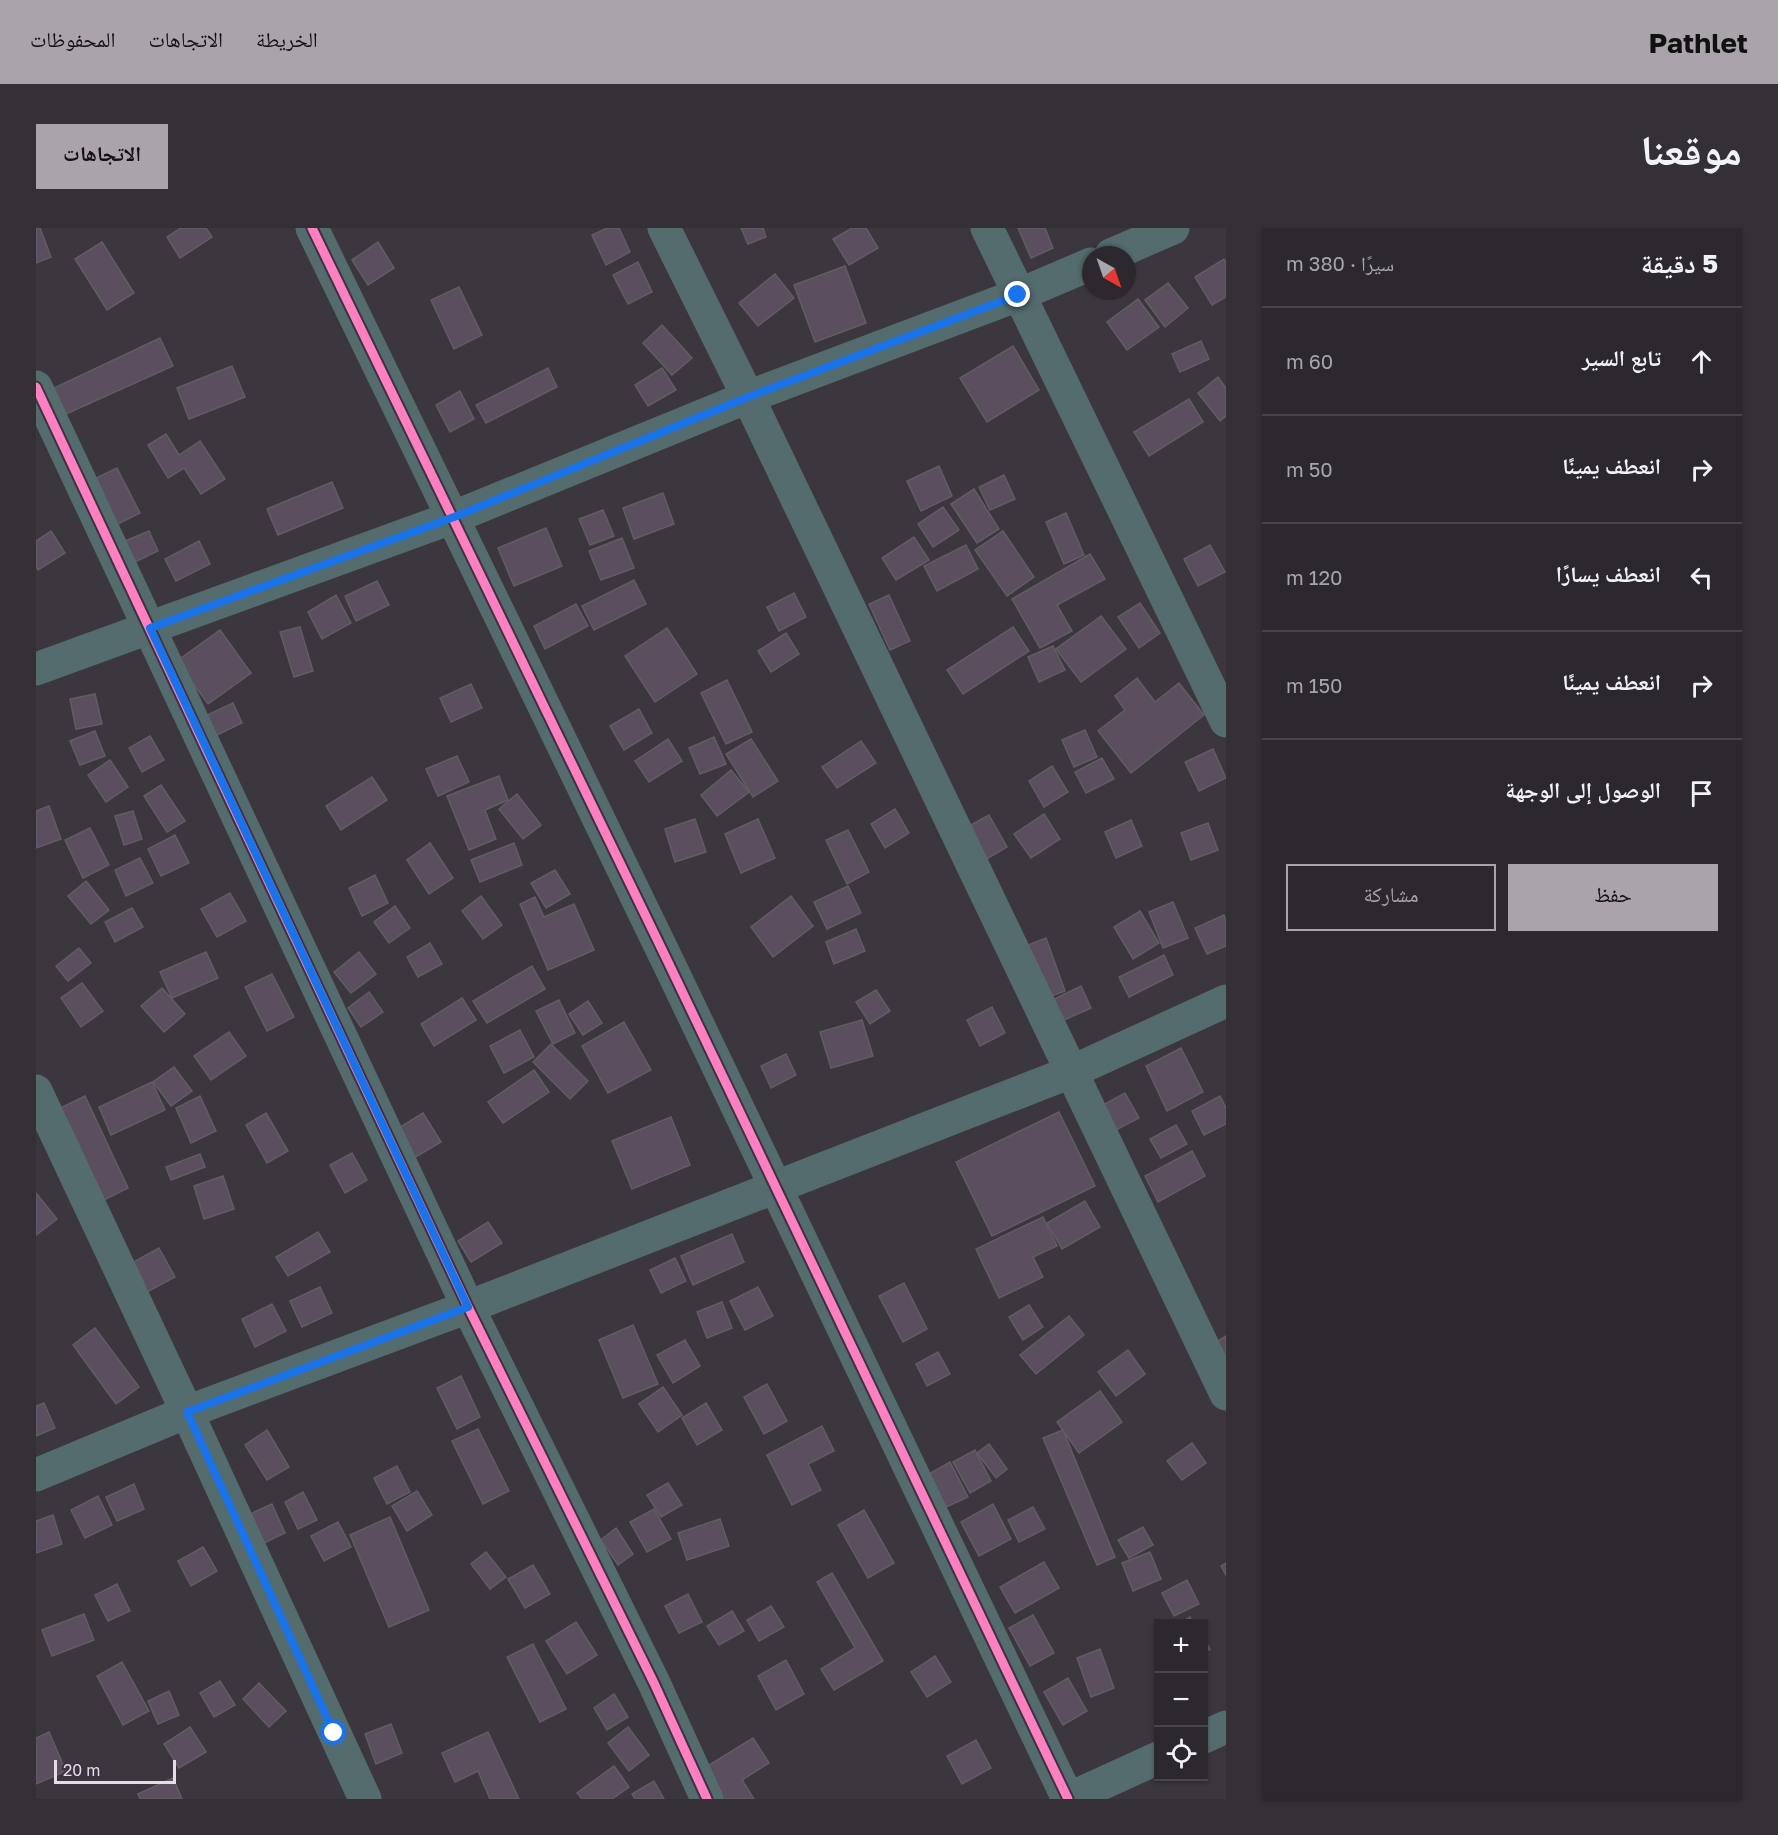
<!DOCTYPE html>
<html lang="ar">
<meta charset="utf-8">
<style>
:root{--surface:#2d282e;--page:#353036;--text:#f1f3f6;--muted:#a7a6aa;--line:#48444a;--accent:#aaa3ac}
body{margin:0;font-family:"Golos Text","Noto Naskh Arabic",sans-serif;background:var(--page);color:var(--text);direction:rtl}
.controls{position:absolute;right:18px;bottom:18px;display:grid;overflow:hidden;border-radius:0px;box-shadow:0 2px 4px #0004}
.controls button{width:54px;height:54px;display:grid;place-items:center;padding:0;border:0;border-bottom:2px solid var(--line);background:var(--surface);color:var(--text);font:30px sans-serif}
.compass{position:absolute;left:1046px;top:18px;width:54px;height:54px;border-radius:50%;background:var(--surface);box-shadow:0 2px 4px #0004;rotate:140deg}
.scale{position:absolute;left:18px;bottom:15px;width:122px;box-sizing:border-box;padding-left:6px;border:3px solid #e5dee8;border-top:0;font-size:16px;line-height:21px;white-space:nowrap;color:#e5dee8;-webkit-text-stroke:4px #3d3242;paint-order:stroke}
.stop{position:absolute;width:18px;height:18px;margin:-14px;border:4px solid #1a73e8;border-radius:50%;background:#fff}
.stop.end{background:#1a73e8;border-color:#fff;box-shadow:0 2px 6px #0008}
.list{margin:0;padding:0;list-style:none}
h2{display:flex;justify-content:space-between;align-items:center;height:78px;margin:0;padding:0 24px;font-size:26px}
h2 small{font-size:20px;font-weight:400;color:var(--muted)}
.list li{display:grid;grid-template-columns:39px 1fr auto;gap:18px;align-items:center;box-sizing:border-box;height:108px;padding:0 24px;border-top:2px solid var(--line)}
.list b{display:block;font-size:22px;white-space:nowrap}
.list em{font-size:20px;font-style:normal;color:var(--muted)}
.actions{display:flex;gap:12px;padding:18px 24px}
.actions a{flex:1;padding:14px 0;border:2px solid var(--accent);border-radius:0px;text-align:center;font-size:21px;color:var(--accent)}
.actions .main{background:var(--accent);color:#111}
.icon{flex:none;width:33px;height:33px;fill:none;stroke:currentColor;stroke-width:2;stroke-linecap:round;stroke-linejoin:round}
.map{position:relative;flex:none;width:1190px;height:1571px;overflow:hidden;direction:ltr;border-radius:0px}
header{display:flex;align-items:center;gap:36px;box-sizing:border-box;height:84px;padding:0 30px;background:var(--accent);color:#111}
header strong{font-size:28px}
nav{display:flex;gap:33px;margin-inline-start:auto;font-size:21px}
.intro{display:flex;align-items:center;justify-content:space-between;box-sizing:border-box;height:144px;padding:0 36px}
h1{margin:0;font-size:42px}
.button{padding:15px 27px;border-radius:0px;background:var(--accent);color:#111;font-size:21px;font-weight:700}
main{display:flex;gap:36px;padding:0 36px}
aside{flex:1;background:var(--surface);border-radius:0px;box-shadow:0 2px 4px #0004}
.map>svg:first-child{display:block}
.building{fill:#5a4e5f;stroke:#625d65;stroke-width:1.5}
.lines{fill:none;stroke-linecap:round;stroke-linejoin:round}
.minor{stroke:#546c6e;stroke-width:33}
.cycleway-casing{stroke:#3d3242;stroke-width:13}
.cycleway{stroke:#ff80c0;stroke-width:9}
.route{stroke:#1a73e8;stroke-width:8}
</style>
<header>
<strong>Pathlet</strong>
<nav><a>الخريطة</a><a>الاتجاهات</a><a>المحفوظات</a></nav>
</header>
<div class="intro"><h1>موقعنا</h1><a class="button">الاتجاهات</a></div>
<main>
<aside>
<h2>5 دقيقة<small>سيرًا · 380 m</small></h2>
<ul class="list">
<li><svg class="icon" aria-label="ahead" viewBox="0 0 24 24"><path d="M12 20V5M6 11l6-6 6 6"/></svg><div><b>تابع السير</b></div><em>60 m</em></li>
<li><svg class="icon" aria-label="right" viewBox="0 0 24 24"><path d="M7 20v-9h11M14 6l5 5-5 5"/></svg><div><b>انعطف يمينًا</b></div><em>50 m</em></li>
<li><svg class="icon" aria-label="left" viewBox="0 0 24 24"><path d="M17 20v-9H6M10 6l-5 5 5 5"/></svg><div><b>انعطف يسارًا</b></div><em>120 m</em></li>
<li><svg class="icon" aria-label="right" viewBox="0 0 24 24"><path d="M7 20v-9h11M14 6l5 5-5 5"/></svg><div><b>انعطف يمينًا</b></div><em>150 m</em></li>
<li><svg class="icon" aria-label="arrive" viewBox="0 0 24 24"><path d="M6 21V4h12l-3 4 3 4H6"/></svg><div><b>الوصول إلى الوجهة</b></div></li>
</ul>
<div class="actions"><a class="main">حفظ</a><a>مشاركة</a></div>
</aside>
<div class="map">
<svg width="1190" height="1571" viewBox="0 0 1190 1571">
<rect width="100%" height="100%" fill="#3c363e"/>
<g class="building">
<path d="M0,0H4L15,29L0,35Z"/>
<path d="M145,0H170L176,9L144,30L131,9Z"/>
<path d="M571,0H583L594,24L570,37L556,7Z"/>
<path d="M705,0H727L730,9L712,16Z"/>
<path d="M816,0H830L842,20L813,37L797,11Z"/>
<path d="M982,0H1009L1017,20L995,30Z"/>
<path d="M66,14L98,65L71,82L39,31Z"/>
<path d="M342,14L358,40L332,57L316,32Z"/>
<path d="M1188,31L1190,35V69L1176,77L1159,49Z"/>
<path d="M602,34L616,64L592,76L577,47Z"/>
<path d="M809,38L830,95L779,114L758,57Z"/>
<path d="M739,46L758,70L722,98L703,75Z"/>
<path d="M1132,55L1152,80L1129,99L1109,72Z"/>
<path d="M423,59L446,107L418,121L395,72Z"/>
<path d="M1102,71L1123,99L1091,122L1071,94Z"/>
<path d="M626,97L656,130L636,147L607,115Z"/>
<path d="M124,110L137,138L30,186L18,160Z"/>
<path d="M1165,113L1173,131L1144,144L1136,126Z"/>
<path d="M977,118L1003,162L951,194L924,150Z"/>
<path d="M196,138L209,169L153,191L141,160Z"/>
<path d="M512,140L521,159L450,195L440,177Z"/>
<path d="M626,140L640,162L612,178L599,157Z"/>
<path d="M1182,149L1190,160V188L1184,193L1162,165Z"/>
<path d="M424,163L438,191L414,204L400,177Z"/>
<path d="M1153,171L1167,194L1113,228L1098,204Z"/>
<path d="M130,206L143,227L164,213L189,251L165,266L148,240L132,250L112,217Z"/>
<path d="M903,238L916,268L885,283L871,253Z"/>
<path d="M81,240L104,285L80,297L56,252Z"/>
<path d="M968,247L979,271L954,282L943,259Z"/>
<path d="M296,254L307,280L242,307L231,281Z"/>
<path d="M938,261L963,301L941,315L915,276Z"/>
<path d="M627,265L638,296L598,311L587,280Z"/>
<path d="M907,279L923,302L897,319L882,296Z"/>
<path d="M567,282L578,308L554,317L543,291Z"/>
<path d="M1030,285L1048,327L1028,336L1010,294Z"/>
<path d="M510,300L526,338L478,358L462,320Z"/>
<path d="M15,303L29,325L2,342L0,339V313Z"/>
<path d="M113,303L122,323L97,335L87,314Z"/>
<path d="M967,303L998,349L971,368L939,322Z"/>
<path d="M878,309L893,332L860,352L846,330Z"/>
<path d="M586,310L598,340L565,352L553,323Z"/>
<path d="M163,313L174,336L140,353L129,331Z"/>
<path d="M930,317L942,341L901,363L888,338Z"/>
<path d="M1174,317L1189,344L1162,358L1148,331Z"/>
<path d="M1054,326L1069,351L1021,377L1036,403L1004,420L976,371Z"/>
<path d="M598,352L610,376L558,402L546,378Z"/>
<path d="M341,353L353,377L320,393L309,368Z"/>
<path d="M758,365L770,389L743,403L731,379Z"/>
<path d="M300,367L315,395L286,411L272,384Z"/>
<path d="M853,367L874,413L854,422L833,376Z"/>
<path d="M1104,375L1124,405L1103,420L1082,389Z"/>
<path d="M540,376L552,398L509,421L498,398Z"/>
<path d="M1065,388L1090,421L1045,454L1020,421Z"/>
<path d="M264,399L277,443L258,449L244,404Z"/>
<path d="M977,399L993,423L927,466L911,442Z"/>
<path d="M631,400L661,446L619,474L589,428Z"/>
<path d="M184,402L215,445L172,476L141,433Z"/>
<path d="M750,405L763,426L735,444L722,423Z"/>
<path d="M1017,418L1029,442L1003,454L992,429Z"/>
<path d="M1101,450L1119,474L1143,455L1168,487L1095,545L1062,503L1089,482L1079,468Z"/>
<path d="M691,452L716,504L690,516L665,465Z"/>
<path d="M435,456L446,480L415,494L404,470Z"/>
<path d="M59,466L66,496L40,501L34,471Z"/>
<path d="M197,475L206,495L179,508L169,488Z"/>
<path d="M603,481L616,505L588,522L574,498Z"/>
<path d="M1049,502L1061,529L1038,539L1026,512Z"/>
<path d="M59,503L69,528L44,537L34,513Z"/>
<path d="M114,508L128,532L106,544L93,520Z"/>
<path d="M678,509L690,536L664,546L653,520Z"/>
<path d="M632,511L646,533L613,554L599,533Z"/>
<path d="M715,511L742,553L717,569L690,526Z"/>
<path d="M825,513L840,535L801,560L786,539Z"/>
<path d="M1177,521L1190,550L1163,563L1149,534Z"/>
<path d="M421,528L433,554L402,568L390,541Z"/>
<path d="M1066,530L1078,551L1050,565L1039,544Z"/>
<path d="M74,532L92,559L70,574L52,547Z"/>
<path d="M1016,538L1032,564L1008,579L993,553Z"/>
<path d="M695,542L713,564L681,588L665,567Z"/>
<path d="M463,548L472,572L449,582L460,611L433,622L411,568Z"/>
<path d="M336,549L351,572L305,602L290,578Z"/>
<path d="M125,557L149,593L131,604L108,568Z"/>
<path d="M481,566L505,597L487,611L463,581Z"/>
<path d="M13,578L25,611L0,620V583Z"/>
<path d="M859,581L873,605L849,620L835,596Z"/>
<path d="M97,583L106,611L88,617L79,588Z"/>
<path d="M1008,586L1024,611L995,630L978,606Z"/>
<path d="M953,587L971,619L949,632L931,599Z"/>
<path d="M659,591L670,624L639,634L629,601Z"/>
<path d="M722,591L739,630L705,645L689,606Z"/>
<path d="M1095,592L1106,618L1080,630L1069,604Z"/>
<path d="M1172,595L1182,622L1155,632L1145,605Z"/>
<path d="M54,600L73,637L47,650L29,612Z"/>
<path d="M812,602L833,644L811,656L790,612Z"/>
<path d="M139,607L153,635L125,648L112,621Z"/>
<path d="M394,615L417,650L393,666L371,632Z"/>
<path d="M478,615L486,637L444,654L435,632Z"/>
<path d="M104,630L117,655L90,668L79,642Z"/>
<path d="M519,642L534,666L510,680L495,655Z"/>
<path d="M339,647L352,675L326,688L313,660Z"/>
<path d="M50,653L73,682L55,696L32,668Z"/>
<path d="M812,658L825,685L791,701L778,674Z"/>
<path d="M194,665L210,693L181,709L165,681Z"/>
<path d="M445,668L466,697L447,711L426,683Z"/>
<path d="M755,668L777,698L737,729L715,699Z"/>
<path d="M499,669L508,689L538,676L558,722L512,742L484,676Z"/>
<path d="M1137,674L1152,710L1127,720L1113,684Z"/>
<path d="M359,678L374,700L353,715L338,694Z"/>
<path d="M96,680L107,699L79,714L69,694Z"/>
<path d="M1104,683L1123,715L1097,731L1078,699Z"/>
<path d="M1188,687L1190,692V718L1171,726L1159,700Z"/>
<path d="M820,701L829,723L798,736L790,714Z"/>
<path d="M1010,710L1029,763L1004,772L985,720Z"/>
<path d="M394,715L406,736L382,749L371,729Z"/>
<path d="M43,720L55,735L32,753L20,738Z"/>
<path d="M170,724L182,750L136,770L124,744Z"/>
<path d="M323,724L340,746L315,765L298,744Z"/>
<path d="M1128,727L1137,747L1093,769L1083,749Z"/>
<path d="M496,738L509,761L451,795L437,773Z"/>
<path d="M236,746L258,789L231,803L209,759Z"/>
<path d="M46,755L67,783L45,799L25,770Z"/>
<path d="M1045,758L1055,780L1017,797L1008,776Z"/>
<path d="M126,760L149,786L128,804L105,778Z"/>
<path d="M840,762L854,783L834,796L820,774Z"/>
<path d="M333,764L347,784L325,799L312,780Z"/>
<path d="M426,770L440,792L398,818L385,796Z"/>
<path d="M523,772L539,805L517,816L500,783Z"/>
<path d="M552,773L566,795L547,807L533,786Z"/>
<path d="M956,779L969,805L944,818L931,792Z"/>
<path d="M826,792L837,828L795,840L784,804Z"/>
<path d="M588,794L615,842L572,865L546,818Z"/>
<path d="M484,802L498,829L468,845L454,818Z"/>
<path d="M193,804L210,828L175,852L158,828Z"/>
<path d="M515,816L552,853L534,871L497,834Z"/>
<path d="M1145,820L1167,864L1131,883L1110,838Z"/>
<path d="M750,826L760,847L735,860L725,838Z"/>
<path d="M138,839L156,863L135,878L117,854Z"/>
<path d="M498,842L513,864L467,895L452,874Z"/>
<path d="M116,854L129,882L75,907L63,879Z"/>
<path d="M1089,865L1103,890L1078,903L1065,878Z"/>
<path d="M49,868L92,960L60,976L16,884Z"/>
<path d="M164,868L180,903L155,915L140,880Z"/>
<path d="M1184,868L1190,880V896L1168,907L1156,883Z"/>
<path d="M1023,884L1059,958L956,1008L920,934Z"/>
<path d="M230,885L252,923L231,935L210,897Z"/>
<path d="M387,885L405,914L378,930L361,901Z"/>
<path d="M635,889L654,937L596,961L576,913Z"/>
<path d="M1140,897L1151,916L1125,930L1114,911Z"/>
<path d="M1156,923L1169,948L1122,974L1109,948Z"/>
<path d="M316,925L331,952L309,965L294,937Z"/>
<path d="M164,926L169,939L135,952L130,939Z"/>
<path d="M187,948L198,981L168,991L158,958Z"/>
<path d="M0,965L21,991L0,1007Z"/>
<path d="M1049,973L1064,999L1026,1021L1011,995Z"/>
<path d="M1007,989L1021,1018L997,1029L1007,1049L963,1070L940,1021Z"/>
<path d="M452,994L466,1015L435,1034L422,1013Z"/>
<path d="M282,1004L294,1024L252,1048L240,1029Z"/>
<path d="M696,1006L708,1034L657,1057L645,1028Z"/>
<path d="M123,1020L139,1049L111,1064L96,1035Z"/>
<path d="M639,1030L650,1053L625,1065L614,1042Z"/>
<path d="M868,1055L891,1101L867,1114L843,1068Z"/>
<path d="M284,1059L296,1085L266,1099L254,1073Z"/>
<path d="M722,1059L737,1088L709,1102L694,1073Z"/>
<path d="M686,1074L696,1100L671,1110L661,1084Z"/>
<path d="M236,1076L250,1103L219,1119L206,1091Z"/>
<path d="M993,1077L1007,1099L987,1112L973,1089Z"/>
<path d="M1033,1088L1048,1107L1000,1146L984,1127Z"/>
<path d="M597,1097L622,1156L587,1170L563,1112Z"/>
<path d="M59,1100L103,1159L80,1176L37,1117Z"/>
<path d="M1190,1108V1133L1179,1115Z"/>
<path d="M649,1112L664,1138L637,1155L621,1127Z"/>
<path d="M1092,1122L1109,1146L1080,1168L1062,1144Z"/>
<path d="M902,1124L914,1146L891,1158L880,1136Z"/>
<path d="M425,1148L444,1189L421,1201L401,1160Z"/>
<path d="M731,1156L751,1193L728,1206L708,1169Z"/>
<path d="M627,1159L646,1187L622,1204L603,1176Z"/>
<path d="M1064,1163L1086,1194L1043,1225L1021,1194Z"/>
<path d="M8,1175L19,1200L0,1208V1178Z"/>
<path d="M670,1175L686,1202L661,1217L646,1190Z"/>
<path d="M786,1198L798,1223L772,1236L785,1262L756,1277L731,1227Z"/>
<path d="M442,1201L473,1263L447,1276L416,1213Z"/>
<path d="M231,1202L253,1239L231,1252L209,1217Z"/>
<path d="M1027,1202L1079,1329L1061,1337L1007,1210Z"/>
<path d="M1156,1215L1170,1235L1146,1252L1131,1233Z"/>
<path d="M953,1216L971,1241L960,1250L941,1225Z"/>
<path d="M939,1222L955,1253L934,1265L917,1234Z"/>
<path d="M914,1234L932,1269L908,1280L891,1247Z"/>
<path d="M361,1238L374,1264L351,1276L338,1250Z"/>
<path d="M632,1255L646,1277L625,1289L611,1267Z"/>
<path d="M98,1256L108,1281L81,1293L70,1269Z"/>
<path d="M381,1263L396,1287L371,1303L356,1278Z"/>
<path d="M267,1264L281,1292L262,1301L249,1274Z"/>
<path d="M62,1268L76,1297L49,1310L35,1282Z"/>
<path d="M236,1276L249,1305L228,1315L214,1286Z"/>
<path d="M957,1276L975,1311L943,1328L925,1294Z"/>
<path d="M997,1279L1009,1301L983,1314L972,1292Z"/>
<path d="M618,1281L635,1311L611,1324L594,1294Z"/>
<path d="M828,1282L858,1335L832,1350L802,1297Z"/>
<path d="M17,1287L26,1316L0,1325V1293Z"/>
<path d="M354,1289L393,1382L353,1399L314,1307Z"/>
<path d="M684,1291L693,1318L651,1332L642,1305Z"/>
<path d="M302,1294L315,1319L288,1333L275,1308Z"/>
<path d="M1107,1299L1117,1317L1093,1330L1082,1312Z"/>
<path d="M580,1300L597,1326L582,1337L565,1312Z"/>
<path d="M167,1319L181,1343L155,1358L142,1333Z"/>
<path d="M450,1324L470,1349L454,1361L435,1336Z"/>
<path d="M1114,1324L1125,1351L1097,1363L1086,1335Z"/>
<path d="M1008,1334L1023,1360L979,1385L964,1359Z"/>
<path d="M1190,1335V1347L1185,1338Z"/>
<path d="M497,1337L514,1366L489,1380L472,1351Z"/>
<path d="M796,1345L847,1433L798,1462L785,1441L819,1420L781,1354Z"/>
<path d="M1151,1352L1163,1376L1138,1388L1126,1365Z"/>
<path d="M81,1356L94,1383L72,1393L59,1367Z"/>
<path d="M652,1366L666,1394L643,1405L629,1378Z"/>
<path d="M735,1378L748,1399L723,1413L711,1392Z"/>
<path d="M696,1383L708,1403L683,1417L671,1398Z"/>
<path d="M48,1386L58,1412L16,1428L6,1402Z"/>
<path d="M997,1387L1018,1425L994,1438L973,1400Z"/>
<path d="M1154,1389L1158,1396H1143Z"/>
<path d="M540,1394L561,1427L531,1446L510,1413Z"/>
<path d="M1168,1411L1174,1421L1168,1425Z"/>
<path d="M497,1416L530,1481L504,1494L471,1429Z"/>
<path d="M1064,1421L1078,1460L1055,1469L1041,1430Z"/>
<path d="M899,1428L915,1454L891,1469L875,1444Z"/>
<path d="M750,1432L768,1466L740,1482L722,1448Z"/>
<path d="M86,1434L113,1483L87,1497L61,1448Z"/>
<path d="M1032,1450L1051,1483L1027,1497L1008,1464Z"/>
<path d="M184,1453L199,1477L178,1489L164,1465Z"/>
<path d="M223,1455L250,1483L233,1499L207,1471Z"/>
<path d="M133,1463L143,1487L122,1496L112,1473Z"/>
<path d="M578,1466L592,1489L571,1502L558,1480Z"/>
<path d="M355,1496L366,1525L340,1536L329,1506Z"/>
<path d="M154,1499L170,1524L143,1540L128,1516Z"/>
<path d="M592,1499L613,1527L593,1543L572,1515Z"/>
<path d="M13,1504L30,1543L0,1556V1510Z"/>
<path d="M452,1504L483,1571H454L442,1543L419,1554L406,1525Z"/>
<path d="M717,1510L733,1535L706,1552L718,1571H683L665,1542Z"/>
<path d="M940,1512L955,1540L926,1556L911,1528Z"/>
<path d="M578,1538L593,1559L576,1571H546L541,1565Z"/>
<path d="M137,1550L146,1571H104L102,1566Z"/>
<path d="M618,1553L628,1571H599L596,1566Z"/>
</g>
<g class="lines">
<g class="minor">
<path d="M276,0C532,522 782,1046 1032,1571"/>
<path d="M628,0L712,169L1190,1166"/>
<path d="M951,0L1190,493"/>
<path d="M1075,27L1137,0"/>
<path d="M0,159L432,1079L618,1455L671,1571"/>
<path d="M0,441L418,289L712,169L982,67L1055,36"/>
<path d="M0,863L151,1184L329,1571"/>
<path d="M0,1247L151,1184L432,1079L1035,844L1190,773"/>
<path d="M1168,1509L1190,1499"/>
<path d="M1032,1571L1122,1530"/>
</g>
<defs>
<g id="cycleway">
<path d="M276,0C532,522 782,1046 1032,1571"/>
<path d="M0,159L432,1079L618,1455L671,1571"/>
</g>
</defs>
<use href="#cycleway" class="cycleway-casing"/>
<use href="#cycleway" class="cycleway"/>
</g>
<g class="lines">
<path class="route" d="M298,1505L151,1184L432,1079L114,400L418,289L712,169L982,67"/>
</g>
</svg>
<div class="controls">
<button>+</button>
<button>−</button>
<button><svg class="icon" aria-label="locate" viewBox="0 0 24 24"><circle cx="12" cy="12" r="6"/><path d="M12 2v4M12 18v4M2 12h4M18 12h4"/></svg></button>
</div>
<svg class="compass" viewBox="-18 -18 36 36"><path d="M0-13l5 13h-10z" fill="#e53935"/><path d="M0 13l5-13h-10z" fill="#a7a6aa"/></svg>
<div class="scale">20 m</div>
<div class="stop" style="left:298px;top:1505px"></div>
<div class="stop end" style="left:982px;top:67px"></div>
</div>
</main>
